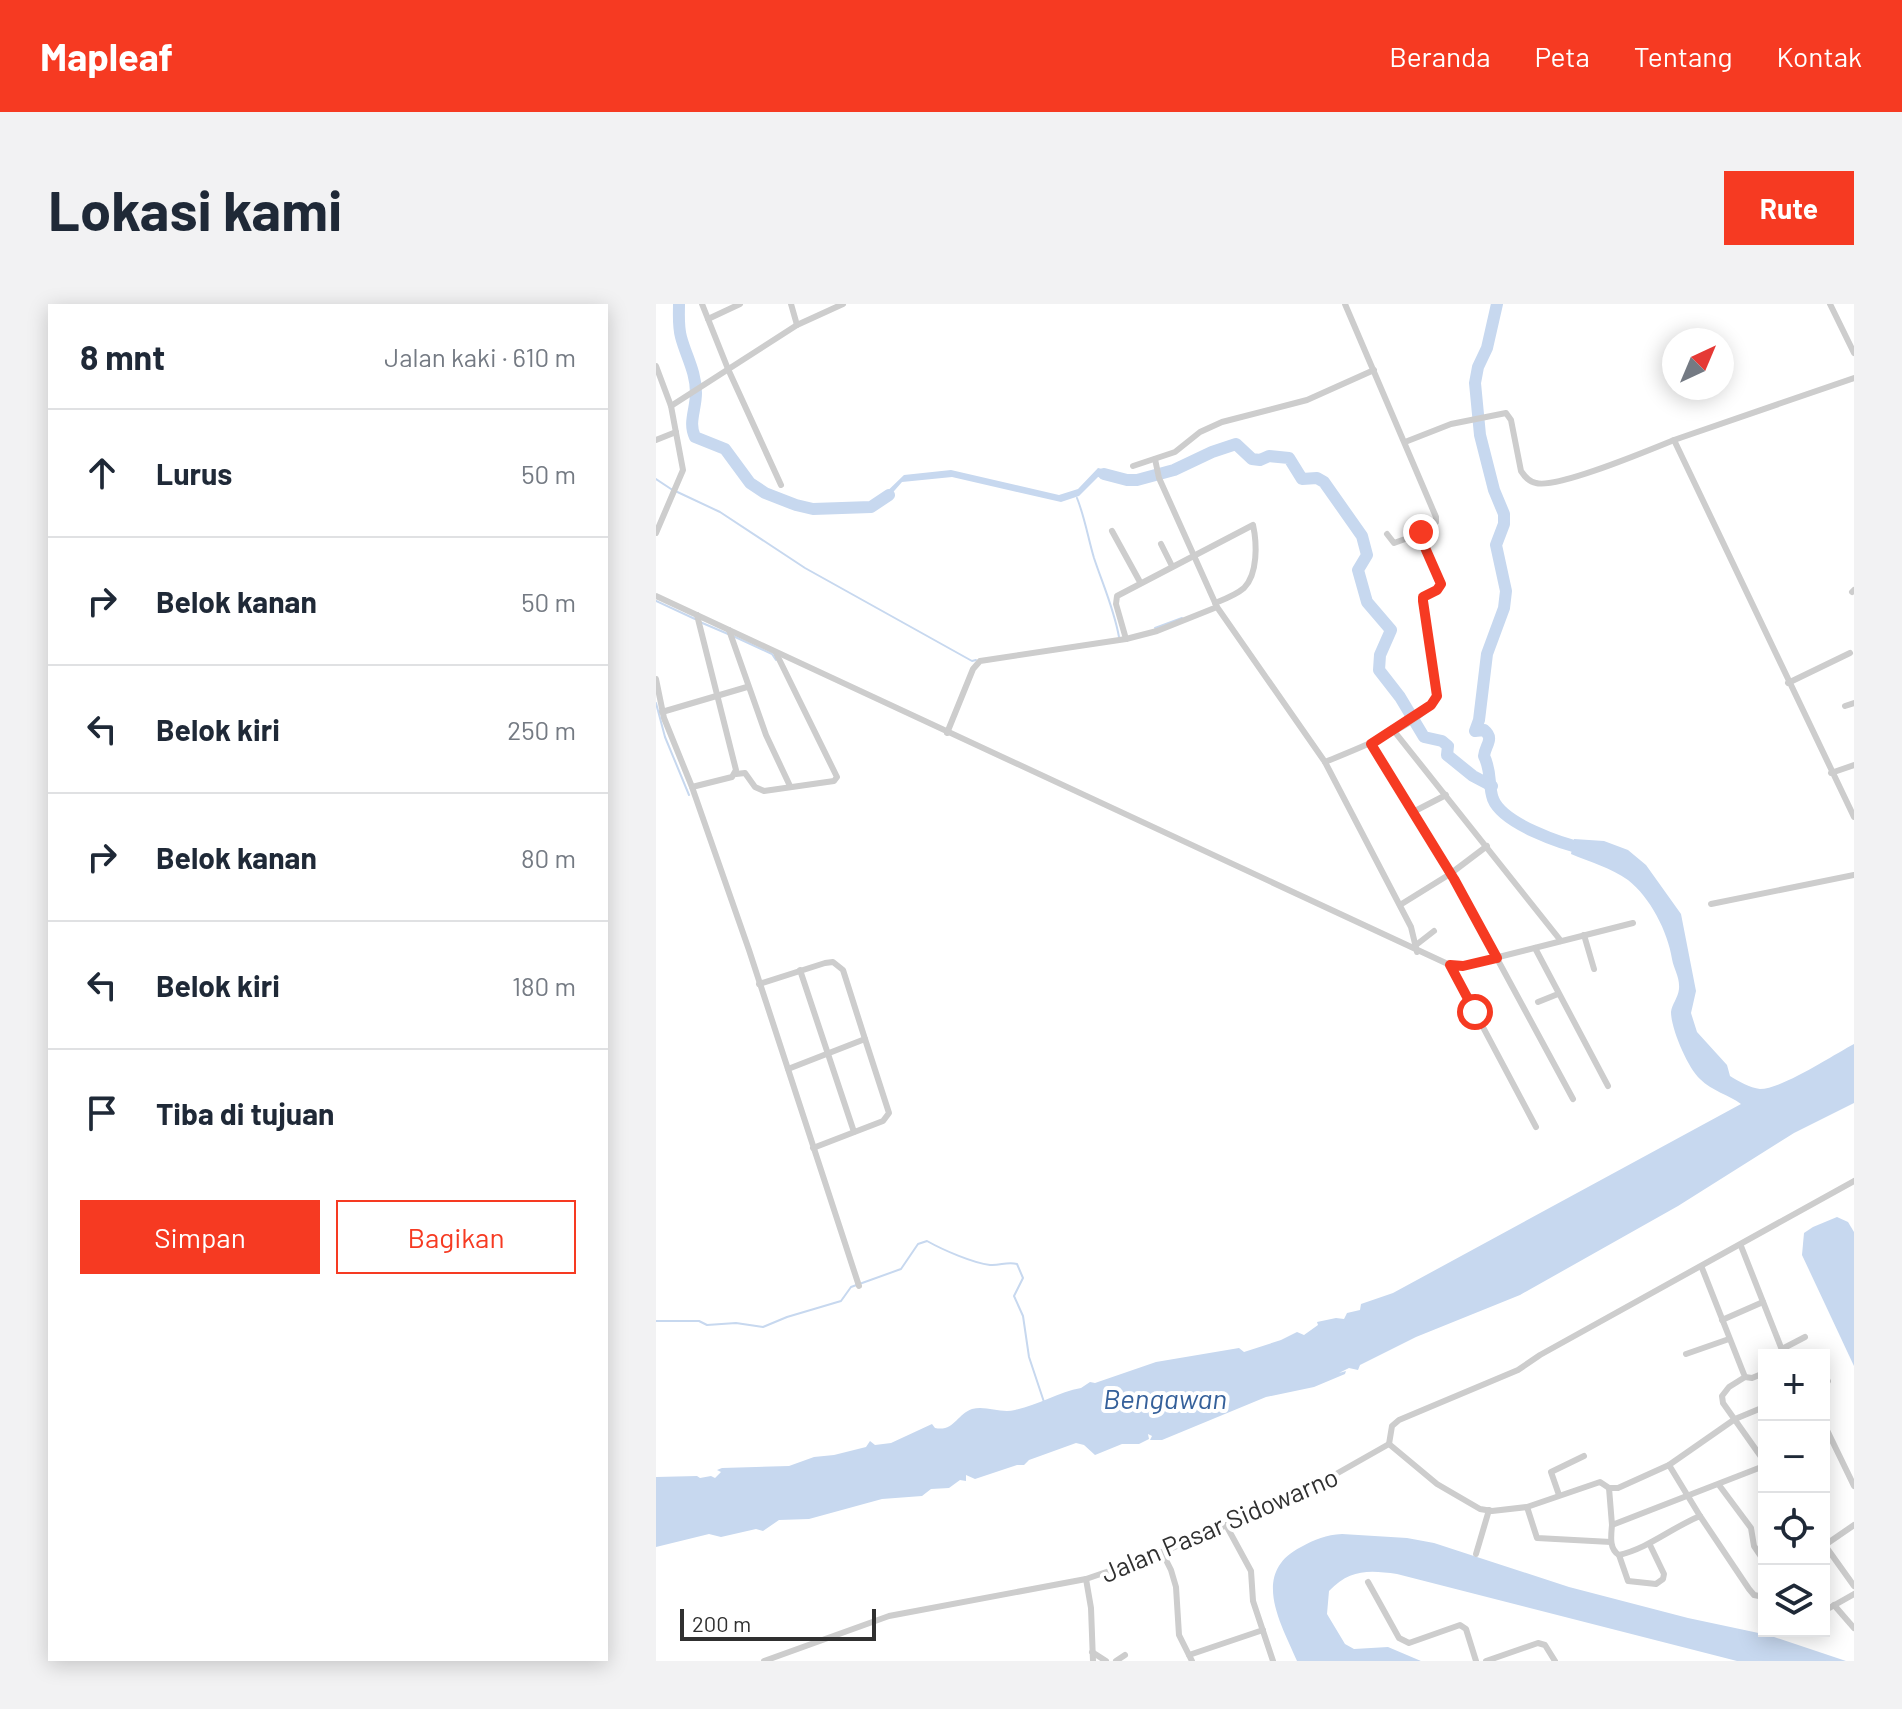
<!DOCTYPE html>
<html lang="id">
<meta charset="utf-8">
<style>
:root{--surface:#fff;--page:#f2f2f3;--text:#1f2937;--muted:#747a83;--line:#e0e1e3;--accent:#f63a22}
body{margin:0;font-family:Barlow,sans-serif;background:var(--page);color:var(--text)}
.controls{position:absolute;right:24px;bottom:24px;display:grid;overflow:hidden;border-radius:0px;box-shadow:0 4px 20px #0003}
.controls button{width:72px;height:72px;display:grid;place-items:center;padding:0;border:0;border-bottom:2px solid var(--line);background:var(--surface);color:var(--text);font:40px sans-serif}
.compass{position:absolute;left:1006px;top:24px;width:72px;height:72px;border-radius:50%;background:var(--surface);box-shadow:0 4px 20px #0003;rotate:44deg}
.scale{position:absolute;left:24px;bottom:20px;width:196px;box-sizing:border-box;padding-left:8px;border:4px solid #303030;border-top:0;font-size:22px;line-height:28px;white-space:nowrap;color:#303030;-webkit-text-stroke:6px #fff;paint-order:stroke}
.stop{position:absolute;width:24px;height:24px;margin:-18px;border:6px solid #f63a22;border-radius:50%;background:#fff}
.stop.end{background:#f63a22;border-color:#fff;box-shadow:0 2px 8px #0008}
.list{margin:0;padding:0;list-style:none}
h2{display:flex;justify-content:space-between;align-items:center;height:104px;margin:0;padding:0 32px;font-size:34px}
h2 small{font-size:26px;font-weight:400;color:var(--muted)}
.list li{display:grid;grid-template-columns:52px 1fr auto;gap:24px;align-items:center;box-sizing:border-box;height:128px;padding:0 32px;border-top:2px solid var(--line)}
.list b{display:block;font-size:30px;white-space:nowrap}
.list em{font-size:26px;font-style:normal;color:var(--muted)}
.actions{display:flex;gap:16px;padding:24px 32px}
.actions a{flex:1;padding:18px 0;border:2px solid var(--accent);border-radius:0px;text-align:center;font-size:28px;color:var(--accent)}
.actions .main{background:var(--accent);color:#fff}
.icon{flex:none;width:44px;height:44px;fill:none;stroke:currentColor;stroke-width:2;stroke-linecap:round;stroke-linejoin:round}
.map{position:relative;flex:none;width:1198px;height:1357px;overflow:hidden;border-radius:0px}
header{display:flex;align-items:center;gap:48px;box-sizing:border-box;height:112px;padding:0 40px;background:var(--accent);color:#fff}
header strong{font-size:38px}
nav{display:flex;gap:44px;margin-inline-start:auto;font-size:28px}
.intro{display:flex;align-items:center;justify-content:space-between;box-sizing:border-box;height:192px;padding:0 48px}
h1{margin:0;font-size:56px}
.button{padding:20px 36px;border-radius:0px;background:var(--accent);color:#fff;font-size:28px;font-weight:700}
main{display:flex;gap:48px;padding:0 48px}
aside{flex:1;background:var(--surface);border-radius:0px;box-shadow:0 4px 20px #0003}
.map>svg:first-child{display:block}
.water{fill:#c7d8ef}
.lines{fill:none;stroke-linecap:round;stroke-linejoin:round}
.stream{stroke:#c7d8ef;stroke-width:2}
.river{stroke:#c7d8ef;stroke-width:12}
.street{stroke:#cdcdcd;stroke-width:6}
.route{stroke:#f63a22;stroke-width:10}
.labels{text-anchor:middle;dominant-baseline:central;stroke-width:8;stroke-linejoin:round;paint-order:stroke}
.street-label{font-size:26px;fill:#303030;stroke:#fff}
.water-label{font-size:28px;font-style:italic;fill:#35609a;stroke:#fff}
</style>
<header>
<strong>Mapleaf</strong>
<nav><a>Beranda</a><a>Peta</a><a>Tentang</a><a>Kontak</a></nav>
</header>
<div class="intro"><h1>Lokasi kami</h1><a class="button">Rute</a></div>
<main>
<aside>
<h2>8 mnt<small>Jalan kaki · 610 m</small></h2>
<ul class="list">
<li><svg class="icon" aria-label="ahead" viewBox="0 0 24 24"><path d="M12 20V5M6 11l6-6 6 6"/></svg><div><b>Lurus</b></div><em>50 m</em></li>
<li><svg class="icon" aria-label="right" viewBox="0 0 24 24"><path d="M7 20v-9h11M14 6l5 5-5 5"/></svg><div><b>Belok kanan</b></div><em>50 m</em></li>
<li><svg class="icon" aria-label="left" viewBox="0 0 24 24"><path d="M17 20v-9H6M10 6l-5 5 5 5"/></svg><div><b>Belok kiri</b></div><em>250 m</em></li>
<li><svg class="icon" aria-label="right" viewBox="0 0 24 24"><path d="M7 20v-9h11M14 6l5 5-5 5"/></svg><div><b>Belok kanan</b></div><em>80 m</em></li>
<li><svg class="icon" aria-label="left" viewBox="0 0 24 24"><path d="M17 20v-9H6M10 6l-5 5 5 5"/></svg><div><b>Belok kiri</b></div><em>180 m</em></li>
<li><svg class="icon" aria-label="arrive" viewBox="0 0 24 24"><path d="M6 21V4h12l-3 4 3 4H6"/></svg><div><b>Tiba di tujuan</b></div></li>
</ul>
<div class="actions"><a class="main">Simpan</a><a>Bagikan</a></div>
</aside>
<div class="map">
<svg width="1198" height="1357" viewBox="0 0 1198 1357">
<rect width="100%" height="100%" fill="#fff"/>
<g class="water">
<path d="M442,164L463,169L460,176L442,173L423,192L405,198L296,173L246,178L225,202L221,197L248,171L295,166L403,191L422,185Z"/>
<path d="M918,535L948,537L972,546L990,561L1025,610L1040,687L1035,709L1041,728L1071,761L1074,772C1082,777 1094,784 1104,785C1126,785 1177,751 1198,740V799L1138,829L1022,902L864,991L760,1033L704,1061L702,1066L693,1064L683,1069L690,1067L689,1070L658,1083L610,1093L506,1136H494L496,1132L492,1130L493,1135L483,1140H466L439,1151L428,1141L420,1139L373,1156L368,1161H361L319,1175L310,1171V1177L304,1176L293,1184L275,1185L266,1192L226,1195L153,1215L123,1216L107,1227L100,1225L65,1233L53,1230L0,1243V1173L41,1172L44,1174L55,1172L59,1174L65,1168L61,1166L66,1164L133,1162L158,1153L178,1151L210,1143L214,1137L219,1141L235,1139L276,1120L279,1124C298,1128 301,1110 316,1105C330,1101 345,1110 359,1106C382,1101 403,1088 425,1084L434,1078L439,1079L500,1058L583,1044L588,1048L625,1036L641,1028L648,1031L662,1021L661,1018L680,1014L688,1015L691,1009L704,1006L705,1000L737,989L1085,800C1073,791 1056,787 1044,775C1032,764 1015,725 1015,708C1016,700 1022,694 1023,685C1024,673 1018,666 1016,655C1012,628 994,593 972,576C955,564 934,558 915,550Z"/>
<path d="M1181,913L1192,918L1198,928V1062L1146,951L1148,929L1157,923Z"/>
<path d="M686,1230L751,1234L778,1239L913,1283L1032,1314L1112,1331L1190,1357H1081L741,1270C713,1266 694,1265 673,1287L671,1310L689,1340L698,1345L732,1343L765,1357H641C625,1319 594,1269 645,1243C659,1235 670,1231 686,1230Z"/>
</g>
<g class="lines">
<g class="stream">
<path d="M0,175L15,185L64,208L149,264L316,357L320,356"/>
<path d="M421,194C429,214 432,234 438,254C447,281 458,305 463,333"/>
<path d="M0,297L39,315"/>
<path d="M44,318L72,330"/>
<path d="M499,324L526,314"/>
<path d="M77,332L116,350L120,356"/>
<path d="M0,399L9,433L33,491"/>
<path d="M0,1017H43L51,1021L80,1019L107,1023L131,1013L185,997L195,983L245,965L262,940L271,937C287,946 317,959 334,961C344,962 351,957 361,960L367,974L358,992L367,1012L373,1053L388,1098"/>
</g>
<g class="river">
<path d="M23,0C23,11 22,22 25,33C30,52 40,68 40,89C40,105 32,119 39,133L69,145L94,179L109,189L140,201L157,205L215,203L233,191"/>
<path d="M841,0L831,44L822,63L819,79L824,131L838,186L848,210V220L840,241L850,287L848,304L831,350L823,416L819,427L828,426C839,435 829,441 828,452C836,468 832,481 837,495C847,520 906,540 930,545"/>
<path d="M448,170L471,176H481L518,166L556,148L580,140L596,155L604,156L613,152L633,154L646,175L661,174L668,178L706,232L711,251L702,266L711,298L735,326L724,351L723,366L744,393L768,433L786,437L792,442L791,451L817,472L836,482"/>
</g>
<g class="street">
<path d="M46,0L72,65L125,181"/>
<path d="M135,0L141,21"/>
<path d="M1174,0L1198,49"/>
<path d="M52,15L84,0"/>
<path d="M0,62L15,102L27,166L0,229"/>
<path d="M1198,74L1018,136L1198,513"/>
<path d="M15,102L141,21L187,0"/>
<path d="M0,136L20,128"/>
<path d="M749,138L795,120L850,109L855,116L865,167C869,173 873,178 880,179C901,185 993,146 1018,136"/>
<path d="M499,155L503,174L561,303L669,458L755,623L761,648"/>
<path d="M477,162L519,148L544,128L566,118L651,96L718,66"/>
<path d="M456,227L484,278"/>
<path d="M731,230L738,239L763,230"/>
<path d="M505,240L516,262"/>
<path d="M1196,288L1198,286"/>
<path d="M0,292L794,661L807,662L977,619"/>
<path d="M73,326L110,431L134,482"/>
<path d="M470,335L460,300L461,292L597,221C601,239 602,270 588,284C580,291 569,295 559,299"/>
<path d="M0,375L8,414L36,483L93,646L203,982"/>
<path d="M1132,379L1194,349"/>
<path d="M1189,402L1198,399"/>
<path d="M6,408L91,383"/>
<path d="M738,427L905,637"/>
<path d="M291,429L317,365L324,357L470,335L501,327L561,303"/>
<path d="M715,440L798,575L917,795"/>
<path d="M669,458C698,446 767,421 781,392L767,297V293L781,286L785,280L763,230L780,218V213L689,0"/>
<path d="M1175,469L1198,461"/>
<path d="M80,470L89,469L99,483L108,487L178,477L181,473L120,349"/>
<path d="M36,483L76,473L80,466L41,311"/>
<path d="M757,508L790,491"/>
<path d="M1055,600L1198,571"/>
<path d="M744,601L794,570L831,542"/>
<path d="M928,631L938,665"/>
<path d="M760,641L778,627"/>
<path d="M879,644L952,782"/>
<path d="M794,661L880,823"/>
<path d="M144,666L198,828"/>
<path d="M103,680L169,659L177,658L187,666L209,735"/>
<path d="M882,698L902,690"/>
<path d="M132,765L209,735L233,809L227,817L157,844"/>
<path d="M1085,942L1128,1051"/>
<path d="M1046,964L1089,1073L1073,1083L1066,1092L1067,1099L1108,1157"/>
<path d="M1066,1016L1107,998"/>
<path d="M1126,1045L1149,1033"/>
<path d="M1030,1050L1073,1035"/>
<path d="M1089,1073L1096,1074L1108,1069"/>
<path d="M1168,1078L1172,1077"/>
<path d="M1168,1120L1198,1182"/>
<path d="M733,1140L736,1122L743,1116L862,1066L884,1051L1198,877"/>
<path d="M733,1140L781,1180L824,1205L836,1207L871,1203L944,1178L953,1184L956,1221L1108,1162"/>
<path d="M1013,1161L1044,1212"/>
<path d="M1063,1181L1095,1224L1098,1242L1108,1257"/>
<path d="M953,1184H962L1013,1161L1079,1115L1108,1103"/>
<path d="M903,1191L895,1168L928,1152"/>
<path d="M871,1203L881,1234L955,1238"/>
<path d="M570,1221L595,1267L597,1297L617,1357"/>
<path d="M956,1221C955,1232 953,1245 963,1251C993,1244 1015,1224 1044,1212L1093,1285L1098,1291L1108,1293"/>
<path d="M1168,1240L1198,1282"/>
<path d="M1169,1241L1198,1221"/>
<path d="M506,1248L515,1266L520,1283L523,1331L536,1357"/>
<path d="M820,1250L833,1206"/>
<path d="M963,1251L972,1277L1000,1280L1007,1275L1008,1270L994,1241"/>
<path d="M430,1275L435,1304L437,1357"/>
<path d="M712,1278L743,1334L753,1339L804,1321L810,1325L820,1357"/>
<path d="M1178,1301L1198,1324"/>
<path d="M1168,1307L1198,1290"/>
<path d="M436,1348L450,1357"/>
<path d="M533,1351L607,1326"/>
<path d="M108,1357L233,1312L430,1275L497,1252L643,1191L733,1140"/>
<path d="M460,1357L469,1351"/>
<path d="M830,1357L882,1339L889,1341L899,1357"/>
</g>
</g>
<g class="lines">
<path class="route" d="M765,228L763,230L785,280L781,286L767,293V297L781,392L775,401L715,440L798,575L841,654L807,662L794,661L819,708"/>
</g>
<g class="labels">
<g class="street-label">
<text transform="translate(563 1220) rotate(-23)">Jalan Pasar Sidowarno</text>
</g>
<g class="water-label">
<text x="509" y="1094">Bengawan</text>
</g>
</g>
</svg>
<div class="controls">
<button>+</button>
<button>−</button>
<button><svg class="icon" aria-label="locate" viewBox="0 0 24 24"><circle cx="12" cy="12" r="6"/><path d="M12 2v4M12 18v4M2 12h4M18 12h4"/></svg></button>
<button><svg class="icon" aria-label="layers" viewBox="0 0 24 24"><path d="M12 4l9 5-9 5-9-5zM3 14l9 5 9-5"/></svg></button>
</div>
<svg class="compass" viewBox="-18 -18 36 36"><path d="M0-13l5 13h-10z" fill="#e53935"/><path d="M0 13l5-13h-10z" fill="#747a83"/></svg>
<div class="scale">200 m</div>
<div class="stop" style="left:819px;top:708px"></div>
<div class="stop end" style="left:765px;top:228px"></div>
</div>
</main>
